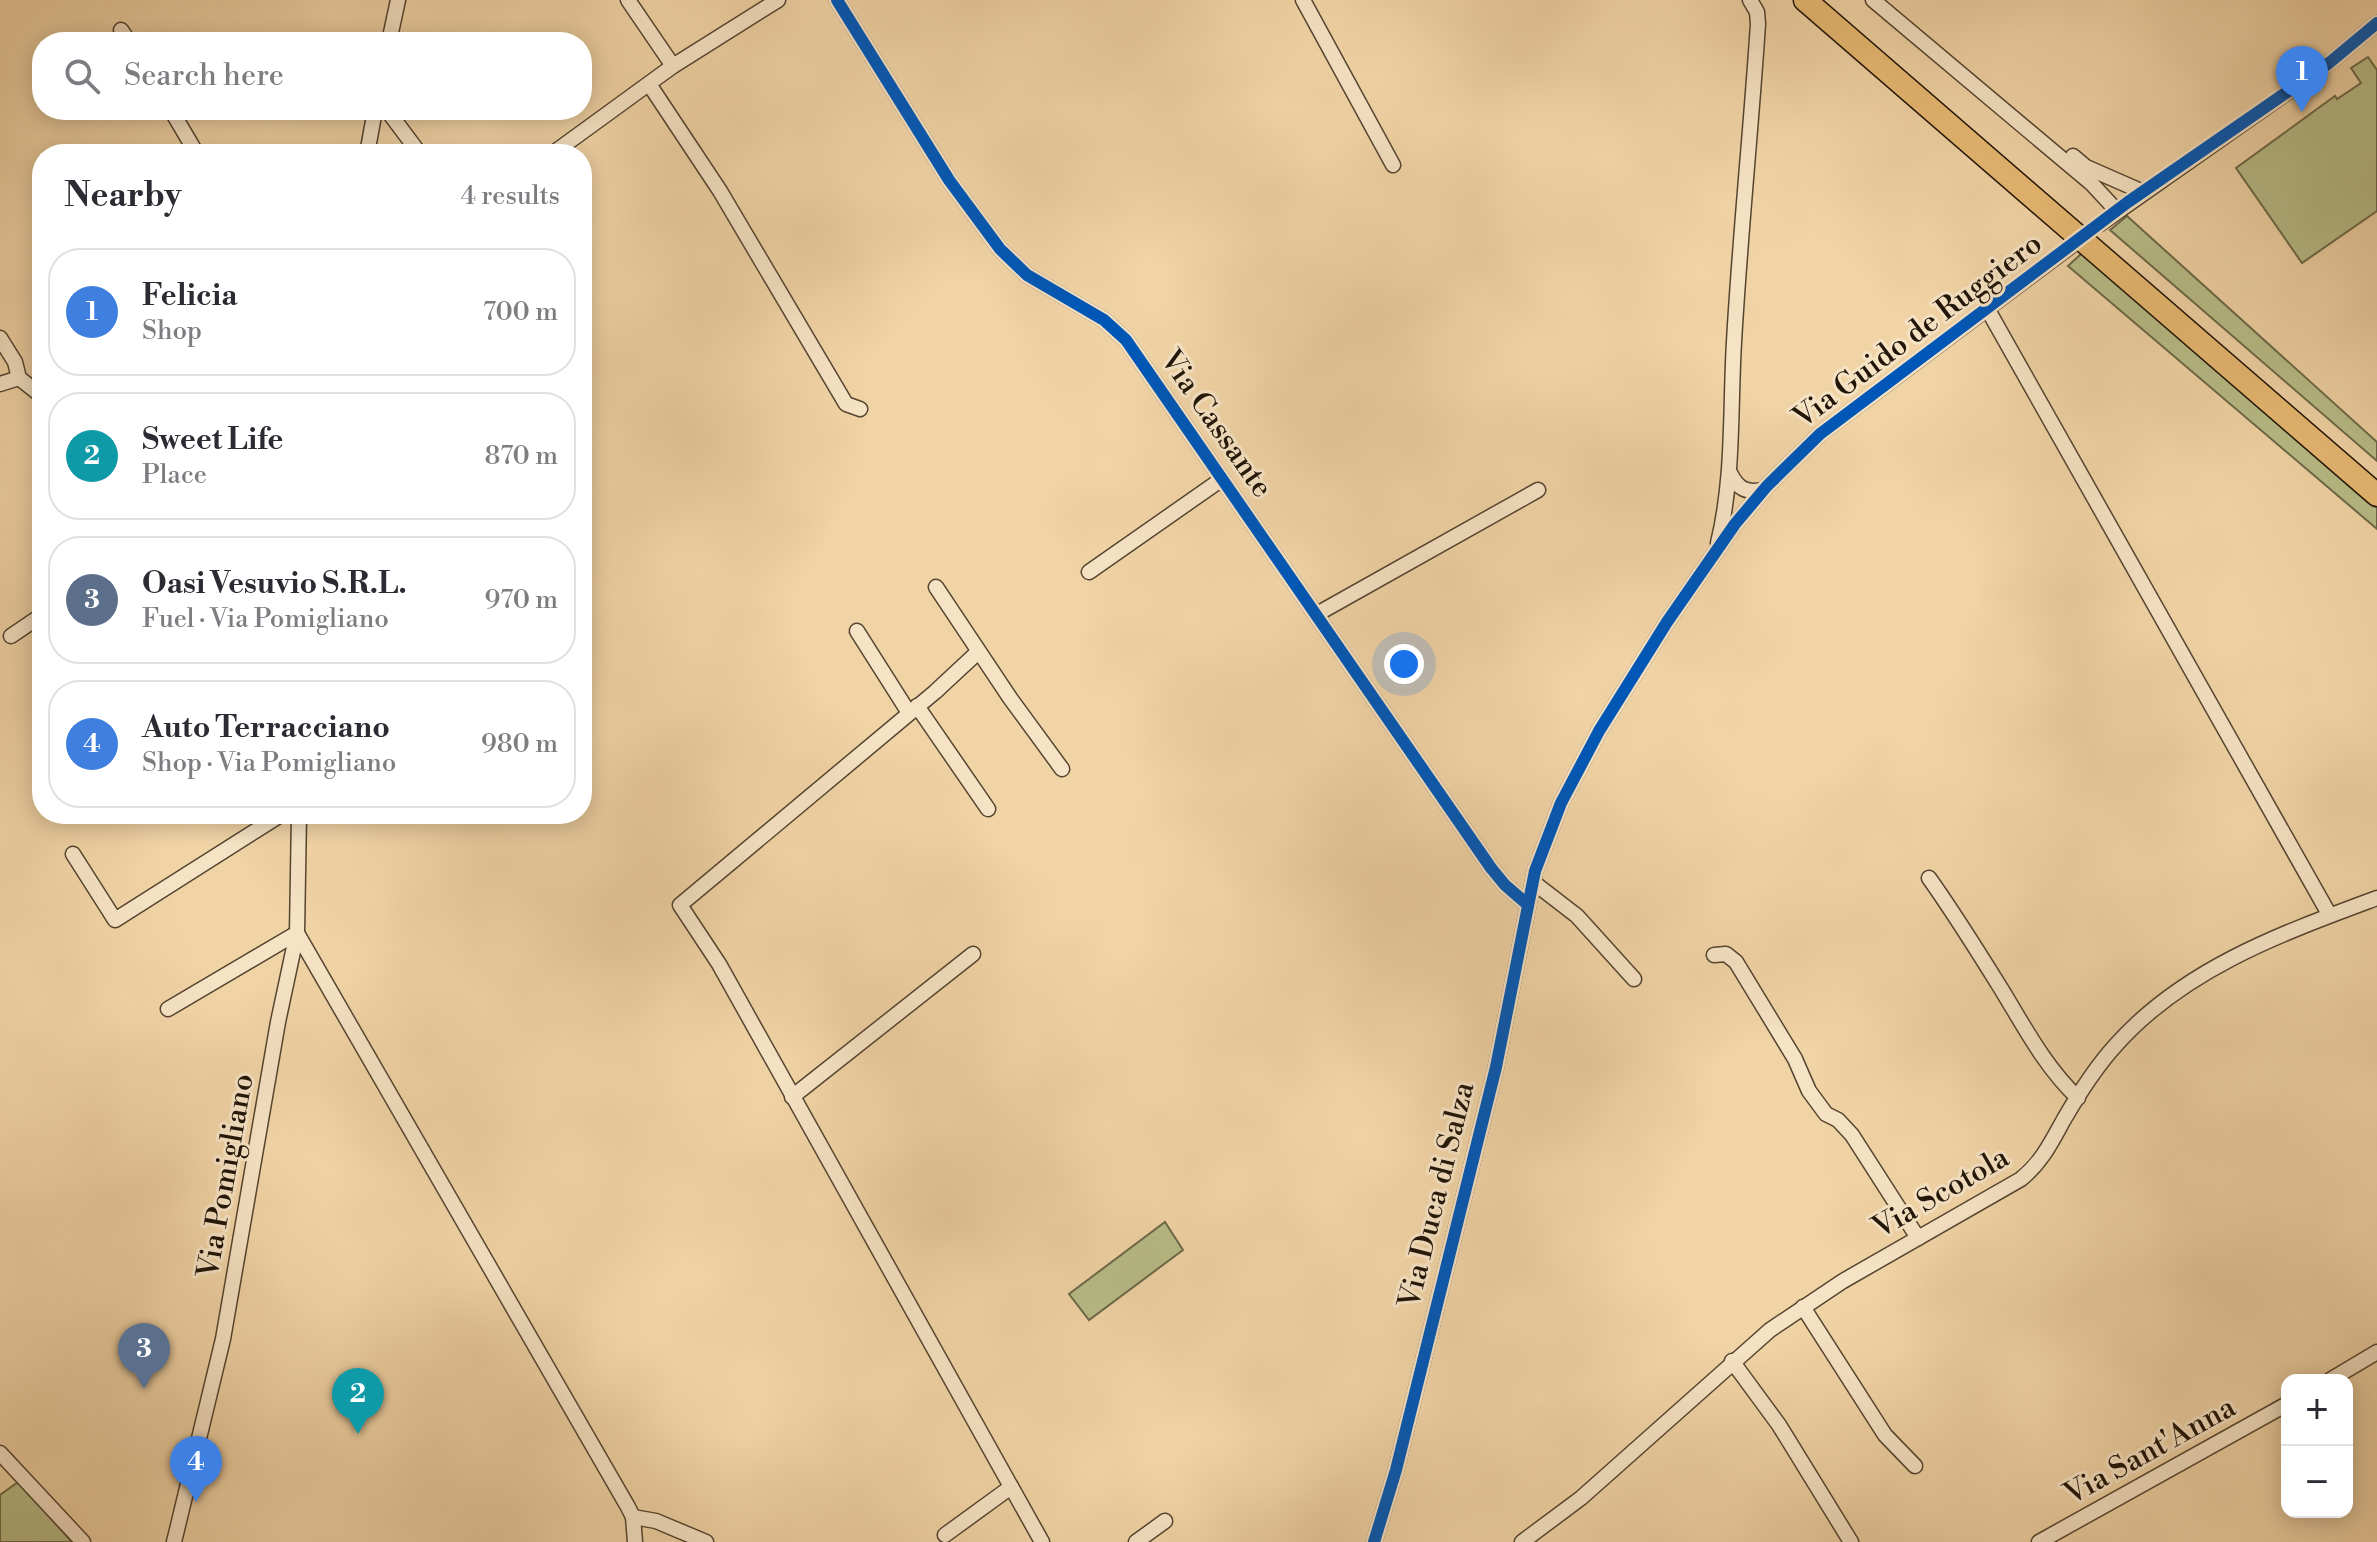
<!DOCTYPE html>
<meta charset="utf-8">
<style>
:root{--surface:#fff;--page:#f7f7f7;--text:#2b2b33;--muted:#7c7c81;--line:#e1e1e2;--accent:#d93025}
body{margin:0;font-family:"Libre Bodoni",serif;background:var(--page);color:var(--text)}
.controls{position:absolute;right:24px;bottom:24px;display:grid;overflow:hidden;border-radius:16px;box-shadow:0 4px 20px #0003}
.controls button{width:72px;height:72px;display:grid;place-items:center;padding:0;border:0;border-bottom:2px solid var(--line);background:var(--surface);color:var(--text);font:40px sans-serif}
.you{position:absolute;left:1404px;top:664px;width:28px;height:28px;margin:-20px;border:6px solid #fff;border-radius:50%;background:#1a73e8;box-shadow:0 0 0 12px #1a73e833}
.badge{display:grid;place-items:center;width:52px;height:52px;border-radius:50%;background:var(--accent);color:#fff;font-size:26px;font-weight:700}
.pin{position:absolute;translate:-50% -66px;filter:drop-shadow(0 2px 4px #0008)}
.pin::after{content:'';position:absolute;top:42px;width:28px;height:24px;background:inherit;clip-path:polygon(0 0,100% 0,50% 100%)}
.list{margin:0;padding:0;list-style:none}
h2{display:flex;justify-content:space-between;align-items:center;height:104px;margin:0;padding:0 32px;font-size:34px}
h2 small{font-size:26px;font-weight:400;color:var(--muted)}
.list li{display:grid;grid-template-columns:52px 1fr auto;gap:24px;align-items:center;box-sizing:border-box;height:128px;margin:0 16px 16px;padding:0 16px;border:2px solid var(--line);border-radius:32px}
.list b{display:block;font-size:30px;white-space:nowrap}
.list p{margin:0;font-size:26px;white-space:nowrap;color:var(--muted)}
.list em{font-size:26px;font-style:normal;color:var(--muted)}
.icon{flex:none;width:44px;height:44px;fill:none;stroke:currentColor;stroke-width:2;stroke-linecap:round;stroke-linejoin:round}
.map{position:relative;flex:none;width:2377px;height:1542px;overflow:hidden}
.search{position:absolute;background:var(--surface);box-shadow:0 4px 20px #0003;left:32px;top:32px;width:560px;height:88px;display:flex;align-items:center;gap:20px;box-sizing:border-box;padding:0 28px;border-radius:32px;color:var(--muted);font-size:30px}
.panel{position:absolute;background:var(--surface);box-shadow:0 4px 20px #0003;left:32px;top:144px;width:560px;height:680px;border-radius:32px}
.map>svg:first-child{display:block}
.green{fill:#b8bd88;stroke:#6c6948;stroke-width:2}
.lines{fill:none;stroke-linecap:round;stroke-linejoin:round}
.minor-casing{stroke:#544530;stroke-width:17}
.highway-casing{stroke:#201508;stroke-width:25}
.minor{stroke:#f6e3c5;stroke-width:14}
.highway{stroke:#e8ba73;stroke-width:22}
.cycleway-casing{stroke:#f6e3c5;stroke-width:17}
.cycleway{stroke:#0057b8;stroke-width:12}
.labels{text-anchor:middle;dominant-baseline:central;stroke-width:6;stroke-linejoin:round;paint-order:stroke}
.street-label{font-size:30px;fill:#201508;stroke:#f6e3c5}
</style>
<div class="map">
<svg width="2377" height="1542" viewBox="0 0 2377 1542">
<rect width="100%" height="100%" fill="#f1d4a6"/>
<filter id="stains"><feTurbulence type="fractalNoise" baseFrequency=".0025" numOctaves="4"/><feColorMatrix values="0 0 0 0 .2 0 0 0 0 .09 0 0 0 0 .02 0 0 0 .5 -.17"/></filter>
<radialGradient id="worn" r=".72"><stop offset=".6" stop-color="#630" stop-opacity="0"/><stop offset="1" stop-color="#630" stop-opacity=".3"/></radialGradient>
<g class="green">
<path d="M2368,57L2377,70V211L2302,263L2236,168L2335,96L2337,99L2361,83L2351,68Z"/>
<path d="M2127,216L2377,442V461L2110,230Z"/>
<path d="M2082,253L2377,508V529L2068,266Z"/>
<path d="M1165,1222L1183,1250L1089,1320L1069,1294Z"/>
<path d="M18,1482L72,1542H0V1495Z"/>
</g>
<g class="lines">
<defs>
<g id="minor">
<path d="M628,0L673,66"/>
<path d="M837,0L949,180L1000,249L1027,275L1104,320L1126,340L1491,868L1505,885L1528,905"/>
<path d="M1303,0L1393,165"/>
<path d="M1873,0L2092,184L2117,211"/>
<path d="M121,30L129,42"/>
<path d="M389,42L398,0"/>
<path d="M649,84L720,191L846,404L860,409"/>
<path d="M171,110L197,154"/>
<path d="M387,110L420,154"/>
<path d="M367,154L375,110"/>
<path d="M552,154L673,66L778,0"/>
<path d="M2073,156L2086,167L2143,192"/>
<path d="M2100,224L2329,63L2377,23"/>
<path d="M1988,310L2329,914"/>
<path d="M0,338L15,362L19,378"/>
<path d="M0,384L19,378L42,396"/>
<path d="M1730,473C1738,489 1746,493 1763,490"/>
<path d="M1718,543C1734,477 1730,410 1734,342C1740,236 1751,130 1758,24L1757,12L1750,0"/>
<path d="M1089,572L1222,479"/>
<path d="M936,587L1010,698L1062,769"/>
<path d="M1317,614L1538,490"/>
<path d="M857,631L909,713"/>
<path d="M11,636L42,615"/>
<path d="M978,652L935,692L680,905L719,964L1042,1542"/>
<path d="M917,706L988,809"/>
<path d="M73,854L115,920L282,814"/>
<path d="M1929,878C1954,913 1977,950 2000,987C2024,1026 2045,1067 2078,1098"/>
<path d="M1533,882L1577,916L1634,979"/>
<path d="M297,933L628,1507L633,1517L635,1542"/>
<path d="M1714,955L1726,954L1736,962L1795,1059L1809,1091L1826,1114L1838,1120L1852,1135L1918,1238"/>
<path d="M168,1009L297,933"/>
<path d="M792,1097L973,954"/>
<path d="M1803,1307L1885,1435L1915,1466"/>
<path d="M1732,1361L1779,1425L1851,1542"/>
<path d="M2330,1380L2377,1352"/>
<path d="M0,1453L83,1542"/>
<path d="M633,1517L656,1521L706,1542"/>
<path d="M945,1535L1011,1487"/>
<path d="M174,1542L223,1339L278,1022L297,933L299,814"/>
<path d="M1136,1542L1165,1521"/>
<path d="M1374,1542L1396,1470L1496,1067L1535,871L1561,803L1599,731L1667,622L1735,524L1767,486L1820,434L2071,246"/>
<path d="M1522,1542L1581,1498L1770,1330L1843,1281L2021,1179C2041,1163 2051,1143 2063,1121C2078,1095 2095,1068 2115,1046C2184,968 2283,933 2377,898"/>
<path d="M2039,1542L2287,1404"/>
</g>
<path id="highway" d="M1805,0L2377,495"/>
</defs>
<use href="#minor" class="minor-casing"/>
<use href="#highway" class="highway-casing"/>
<use href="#minor" class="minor"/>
<use href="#highway" class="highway"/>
<defs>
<g id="cycleway">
<path d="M837,0L949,180L1000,249L1027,275L1104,320L1126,340L1491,868L1505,885L1528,905"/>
<path d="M1374,1542L1396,1470L1496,1067L1535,871L1561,803L1599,731L1667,622L1735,524L1767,486L1820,434L2128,202L2329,63L2377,23"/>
</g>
</defs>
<use href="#cycleway" class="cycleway-casing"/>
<use href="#cycleway" class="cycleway"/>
</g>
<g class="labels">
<g class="street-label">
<text transform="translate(1918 331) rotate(-37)">Via Guido de Ruggiero</text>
<text transform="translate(1216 424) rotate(55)">Via Cassante</text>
<text transform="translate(226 1176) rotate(-80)">Via Pomigliano</text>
<text transform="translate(1941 1193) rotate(-30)">Via Scotola</text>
<text transform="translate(1437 1195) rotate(-76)">Via Duca di Salza</text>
<text transform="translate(2150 1451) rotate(-29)">Via Sant'Anna</text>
</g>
</g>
<rect width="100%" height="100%" filter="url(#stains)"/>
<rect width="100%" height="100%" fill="url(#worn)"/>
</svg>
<div class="controls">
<button>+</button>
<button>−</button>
</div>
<div class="you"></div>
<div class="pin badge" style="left:2302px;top:112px;background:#3f7fe0">1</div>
<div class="pin badge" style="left:358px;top:1434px;background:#0f9aa8">2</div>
<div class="pin badge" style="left:144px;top:1389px;background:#5c6f8a">3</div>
<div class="pin badge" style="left:196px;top:1502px;background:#3f7fe0">4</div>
<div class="search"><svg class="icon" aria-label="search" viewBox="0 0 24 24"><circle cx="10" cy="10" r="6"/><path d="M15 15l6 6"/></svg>Search here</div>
<section class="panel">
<h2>Nearby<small>4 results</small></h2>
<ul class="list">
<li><span class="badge" style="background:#3f7fe0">1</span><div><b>Felicia</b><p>Shop</p></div><em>700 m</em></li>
<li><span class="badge" style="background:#0f9aa8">2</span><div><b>Sweet Life</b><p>Place</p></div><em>870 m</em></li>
<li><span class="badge" style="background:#5c6f8a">3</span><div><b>Oasi Vesuvio S.R.L.</b><p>Fuel · Via Pomigliano</p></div><em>970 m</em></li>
<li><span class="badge" style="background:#3f7fe0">4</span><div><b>Auto Terracciano</b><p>Shop · Via Pomigliano</p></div><em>980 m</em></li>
</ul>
</section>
</div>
